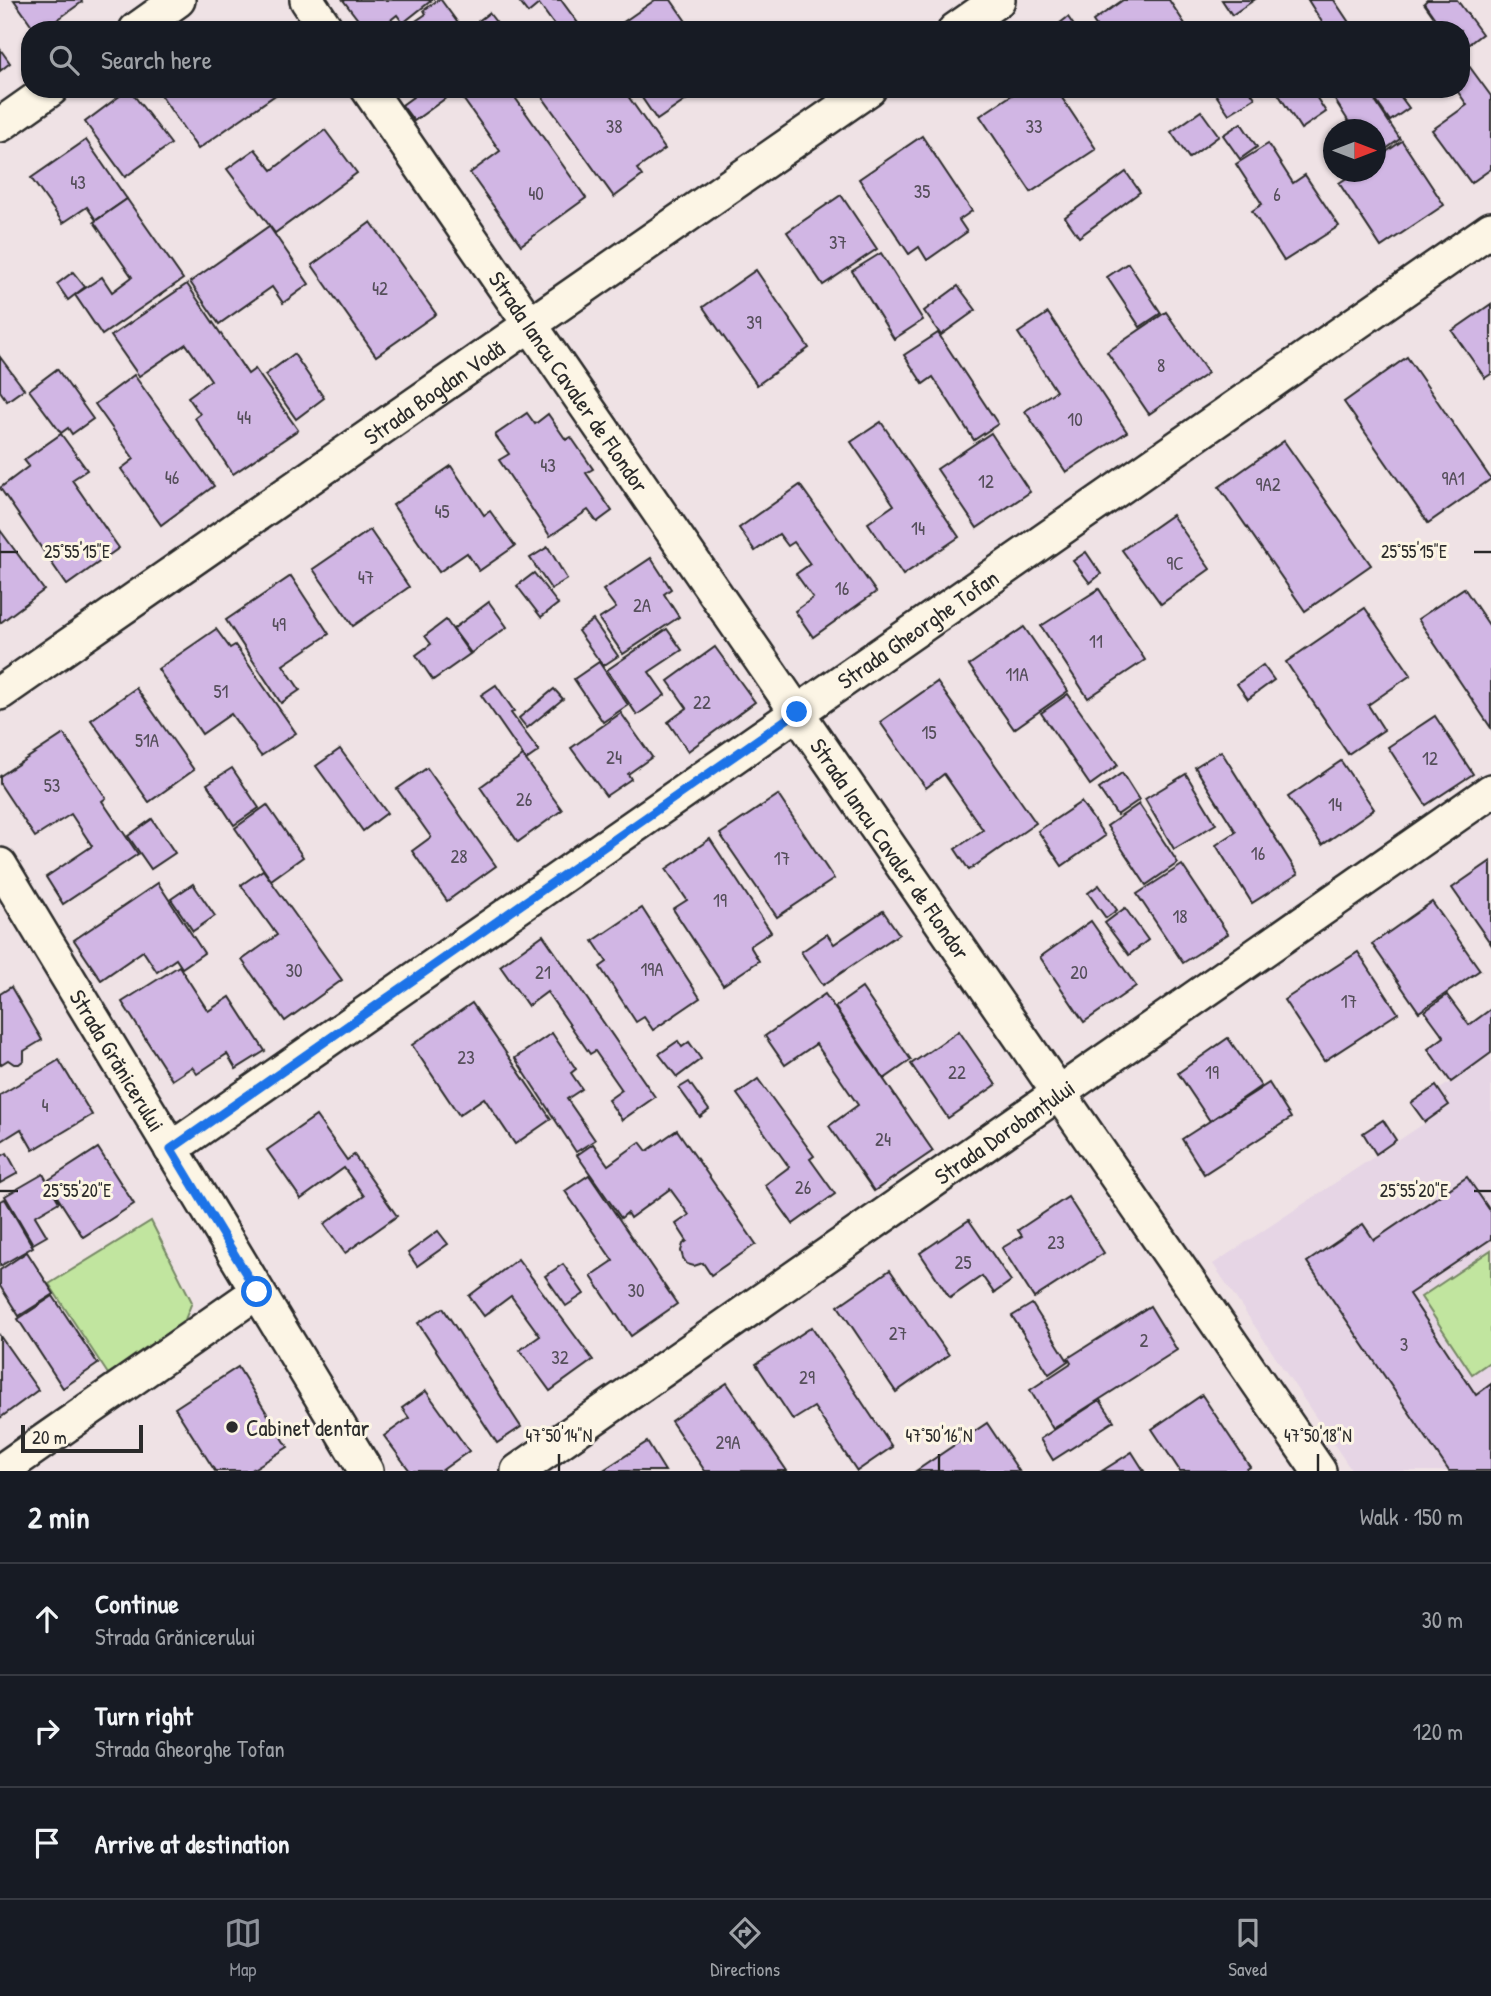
<!DOCTYPE html>
<meta charset="utf-8">
<style>
:root{--surface:#171b24;--page:#242831;--text:#f1f3f6;--muted:#9ea1a6;--line:#363941;--accent:#8c9099}
body{margin:0;font-family:"Patrick Hand",sans-serif;background:var(--page);color:var(--text)}
.compass{position:absolute;left:1323px;top:119px;width:63px;height:63px;border-radius:50%;background:var(--surface);box-shadow:0 2px 5px #0004;rotate:90deg}
.scale{position:absolute;left:21px;bottom:18px;width:122px;box-sizing:border-box;padding-left:7px;border:4px solid #2b2b2b;border-top:0;font-size:19px;line-height:24px;white-space:nowrap;color:#2b2b2b;-webkit-text-stroke:5px #fcf5e5;paint-order:stroke}
.stop{position:absolute;width:21px;height:21px;margin:-16px;border:5px solid #1a73e8;border-radius:50%;background:#fff}
.stop.end{background:#1a73e8;border-color:#fff;box-shadow:0 2px 7px #0008}
.list{margin:0;padding:0;list-style:none}
h2{display:flex;justify-content:space-between;align-items:center;height:91px;margin:0;padding:0 28px;font-size:30px}
h2 small{font-size:23px;font-weight:400;color:var(--muted)}
.list li{display:grid;grid-template-columns:46px 1fr auto;gap:21px;align-items:center;box-sizing:border-box;height:112px;padding:0 28px;border-top:2px solid var(--line)}
.list b{display:block;font-size:26px;white-space:nowrap}
.list p{margin:0;font-size:23px;white-space:nowrap;color:var(--muted)}
.list em{font-size:23px;font-style:normal;color:var(--muted)}
.icon{flex:none;width:38px;height:38px;fill:none;stroke:currentColor;stroke-width:2;stroke-linecap:round;stroke-linejoin:round}
.map{position:relative;flex:none;width:1491px;height:1471px;overflow:hidden}
.search{position:absolute;background:var(--surface);box-shadow:0 2px 5px #0004;left:21px;right:21px;top:21px;height:77px;display:flex;align-items:center;gap:18px;box-sizing:border-box;padding:0 24px;border-radius:28px;color:var(--muted);font-size:26px}
.sheet{height:427px;background:var(--surface)}
nav{display:flex;justify-content:space-around;align-items:center;box-sizing:border-box;height:98px;border-top:2px solid var(--line);background:var(--surface);font-size:19px;color:var(--muted)}
nav a{display:grid;justify-items:center;gap:4px}
nav .on{color:var(--accent)}
.map>svg:first-child{display:block}
.built{fill:#e6d5e5}
.green{fill:#c1e59f;stroke:#768865;stroke-width:2}
.building{fill:#d1b6e4;stroke:#2b2b2b;stroke-width:2}
.lines{fill:none;stroke-linecap:round;stroke-linejoin:round}
.minor-casing{stroke:#2b2b2b;stroke-width:38}
.minor{stroke:#fcf5e5;stroke-width:33}
.route{stroke:#1a73e8;stroke-width:9}
.ticks{fill:none;stroke:#2b2b2b;stroke-width:2.5}
.poi-dot{fill:#2b2b2b;stroke:#fcf5e5;stroke-width:2.5}
.labels{text-anchor:middle;dominant-baseline:central;stroke-width:6;stroke-linejoin:round;paint-order:stroke}
.number-label{font-size:19px;fill:#544e59}
.street-label{font-size:23px;fill:#2b2b2b;stroke:#fcf5e5}
.poi-label{font-size:23px;fill:#2b2b2b;stroke:#fcf5e5;text-anchor:start}
.ticks-label{font-size:18px;text-anchor:middle;fill:#2b2b2b;stroke:#fcf5e5;stroke-width:6;stroke-linejoin:round;paint-order:stroke}
</style>
<div class="map">
<svg width="1491" height="1471" viewBox="0 0 1491 1471">
<rect width="100%" height="100%" fill="#efe2e5"/>
<filter id="ink" filterUnits="userSpaceOnUse"><feTurbulence type="fractalNoise" baseFrequency=".0143" numOctaves="2"/><feDisplacementMap in="SourceGraphic" scale="14" xChannelSelector="R" yChannelSelector="G"/><feConvolveMatrix kernelMatrix="1 2 1 2 8 2 1 2 1" color-interpolation-filters="sRGB"/></filter>
<g filter="url(#ink)">
<path class="built" d="M1491,1055V1471H1352L1213,1264L1449,1107L1440,1089Z"/>
<g class="green">
<path d="M151,1221L192,1302L182,1327L108,1374L49,1284Z"/>
<path d="M1491,1250V1361L1472,1374L1421,1297Z"/>
</g>
<g class="building">
<path d="M14,0H81L82,2L43,30H35Z"/>
<path d="M343,0H432L403,23L397,15L378,30H366Z"/>
<path d="M438,0H441L463,30H414L410,25L426,14L424,10Z"/>
<path d="M518,0H561L583,30H558L539,4L528,13Z"/>
<path d="M655,0H671L692,30H612Z"/>
<path d="M1123,0H1169L1189,30H1099L1093,21Z"/>
<path d="M1222,0H1254L1232,15Z"/>
<path d="M1308,0H1334L1354,30H1327Z"/>
<path d="M1427,0H1457L1482,34L1461,50V30H1443L1424,3Z"/>
<path d="M489,13L502,30H468V29Z"/>
<path d="M1068,17L1077,30H1051Z"/>
<path d="M0,49L10,63L0,71Z"/>
<path d="M1461,55L1491,96V169L1471,183L1432,130L1467,105L1456,89H1461Z"/>
<path d="M129,89L171,144L125,177L85,122Z"/>
<path d="M165,89H279L281,91L198,149L159,93Z"/>
<path d="M424,89H446L450,95L414,121L402,105Z"/>
<path d="M465,89H509L586,198L521,245L470,173L500,151L459,93Z"/>
<path d="M550,89H623L665,149L637,169L642,176L614,197L541,95Z"/>
<path d="M636,89H702L657,120Z"/>
<path d="M1021,89H1056L1096,149L1031,192L980,116Z"/>
<path d="M1212,89H1249L1255,98L1229,114Z"/>
<path d="M1281,89H1311L1326,112L1301,129L1277,92Z"/>
<path d="M1328,89H1367L1400,139L1376,156V130H1354Z"/>
<path d="M1368,89H1395L1409,108L1390,121Z"/>
<path d="M1201,111L1219,136L1189,158L1171,132Z"/>
<path d="M1241,123L1257,147L1240,159L1223,135Z"/>
<path d="M325,130L357,173L275,233L227,169L255,149L272,170Z"/>
<path d="M922,136L972,211L959,220L967,232L927,260L919,247L909,254L859,179Z"/>
<path d="M86,140L127,199L96,220L87,207L63,223L31,178Z"/>
<path d="M1402,141L1444,205L1381,247L1339,183L1356,172H1376V159Z"/>
<path d="M1268,144L1293,183L1305,175L1339,226L1284,261L1252,211L1262,204L1236,164Z"/>
<path d="M1126,172L1140,192L1079,237L1065,217Z"/>
<path d="M841,195L877,249L823,285L787,232Z"/>
<path d="M127,199L183,279L102,335L75,295L102,277L112,292L132,277L94,222Z"/>
<path d="M371,222L436,314L376,356L312,265Z"/>
<path d="M269,226L309,284L283,303L272,287L219,324L190,282Z"/>
<path d="M881,253L923,320L894,339L852,271Z"/>
<path d="M1128,263L1161,313L1140,327L1107,277Z"/>
<path d="M756,270L809,348L757,385L703,307Z"/>
<path d="M73,272L85,287L68,300L57,284Z"/>
<path d="M187,284L248,374L255,369L298,430L233,474L195,418L200,414L188,397L211,380L186,344L139,376L111,336Z"/>
<path d="M958,286L976,310L941,335L924,311Z"/>
<path d="M1491,304V374L1485,378L1452,331Z"/>
<path d="M1166,312L1208,373L1149,414L1107,352Z"/>
<path d="M1048,313L1127,432L1066,472L1025,411L1056,391L1018,333Z"/>
<path d="M938,333L998,424L974,440L933,377L923,384L904,355Z"/>
<path d="M294,354L324,398L296,419L265,375Z"/>
<path d="M0,357L24,389L7,401L0,391Z"/>
<path d="M1407,357L1491,479L1428,523L1344,402Z"/>
<path d="M57,369L93,419L72,434L68,428L61,433L29,390Z"/>
<path d="M134,375L214,486L161,525L121,469L134,459L95,404Z"/>
<path d="M527,413L535,424L548,414L566,440L571,437L593,469L586,473L612,511L597,522L588,510L550,536L499,460L509,454L495,435Z"/>
<path d="M881,422L959,537L903,575L868,523L894,505L851,442Z"/>
<path d="M991,433L1030,492L977,528L937,469Z"/>
<path d="M61,434L87,470L72,480L119,548L67,585L0,488L29,466L24,460Z"/>
<path d="M1284,441L1371,565L1305,611L1219,487Z"/>
<path d="M451,466L484,515L490,511L515,546L479,571L467,553L439,572L393,505Z"/>
<path d="M800,485L876,592L813,637L795,611L813,598L796,574L810,564L794,542L788,546L779,534L755,551L739,528Z"/>
<path d="M1172,515L1210,569L1161,604L1122,550Z"/>
<path d="M0,530L44,590L0,623Z"/>
<path d="M370,530L409,587L353,626L313,569Z"/>
<path d="M548,547L567,579L551,589L530,558Z"/>
<path d="M1086,552L1101,574L1090,583L1073,561Z"/>
<path d="M651,558L671,589L664,594L679,617L623,654L599,619L616,608L603,590Z"/>
<path d="M534,573L558,604L541,617L517,586Z"/>
<path d="M291,576L329,634L283,665L300,690L281,703L226,620Z"/>
<path d="M1464,588L1491,628V728L1418,619Z"/>
<path d="M1099,589L1145,660L1088,698L1041,626Z"/>
<path d="M489,602L507,627L471,653L453,629Z"/>
<path d="M1365,608L1411,675L1368,705L1384,730L1348,754L1286,662Z"/>
<path d="M446,620L470,654L433,680L416,655L431,644L425,636Z"/>
<path d="M593,620L618,656L603,666L578,631Z"/>
<path d="M1024,627L1068,691L1014,729L969,665Z"/>
<path d="M216,629L230,648L235,645L296,733L261,756L231,714L202,734L158,669Z"/>
<path d="M667,629L682,650L649,672L665,695L637,715L607,670Z"/>
<path d="M715,647L755,702L688,751L668,722L687,708L668,681Z"/>
<path d="M599,662L628,705L603,722L574,679Z"/>
<path d="M1263,665L1274,680L1248,699L1237,684Z"/>
<path d="M937,682L1036,823L969,870L955,849L983,830L944,774L926,788L880,722Z"/>
<path d="M496,685L514,711L511,713L539,751L526,760L481,695Z"/>
<path d="M136,688L194,770L149,802L91,720Z"/>
<path d="M554,689L563,699L527,728L519,718Z"/>
<path d="M1068,694L1118,765L1090,785L1041,713Z"/>
<path d="M621,713L652,757L628,774L631,779L606,796L571,748Z"/>
<path d="M1435,716L1473,774L1426,805L1388,747Z"/>
<path d="M64,734L106,798L102,801L138,854L63,904L46,877L92,846L71,814L35,837L0,784V776Z"/>
<path d="M340,749L387,813L363,831L316,766Z"/>
<path d="M1221,751L1298,874L1252,903L1216,845L1236,832L1195,767Z"/>
<path d="M523,756L562,810L518,842L480,787Z"/>
<path d="M1341,761L1374,809L1322,845L1288,797Z"/>
<path d="M232,768L259,808L234,825L207,784Z"/>
<path d="M427,768L496,866L447,901L412,851L431,837L397,789Z"/>
<path d="M1122,773L1139,800L1117,815L1099,789Z"/>
<path d="M1186,774L1216,824L1174,849L1145,799Z"/>
<path d="M778,795L834,879L777,917L720,834Z"/>
<path d="M1081,802L1105,836L1062,866L1038,831Z"/>
<path d="M1139,804L1178,863L1146,885L1107,826Z"/>
<path d="M267,805L303,857L271,880L235,828Z"/>
<path d="M152,819L175,853L151,869L128,836Z"/>
<path d="M710,839L771,932L750,946L759,961L723,985L673,909L687,900L666,869Z"/>
<path d="M1491,861V944L1452,888Z"/>
<path d="M1182,865L1228,934L1183,963L1137,894Z"/>
<path d="M263,870L342,980L285,1021L242,960L277,935L241,885Z"/>
<path d="M158,883L204,953L182,968L176,959L157,972L143,951L101,980L74,940Z"/>
<path d="M193,884L215,916L193,931L171,899Z"/>
<path d="M1099,885L1117,910L1106,918L1088,893Z"/>
<path d="M1432,902L1480,970L1419,1012L1372,944Z"/>
<path d="M642,908L700,998L653,1030L644,1017L636,1022L600,967L607,962L593,941Z"/>
<path d="M1125,908L1148,940L1129,955L1105,923Z"/>
<path d="M883,911L899,934L823,985L801,952L827,934L834,944Z"/>
<path d="M1091,921L1136,986L1084,1022L1040,957Z"/>
<path d="M543,935L655,1097L622,1120L608,1100L622,1090L595,1051L590,1054L547,992L528,1006L500,966Z"/>
<path d="M1358,952L1398,1013L1324,1061L1284,1000Z"/>
<path d="M179,966L208,1011L230,997L265,1051L236,1069L227,1054L197,1074L192,1067L172,1080L122,1002Z"/>
<path d="M11,987L42,1040L24,1051V1060L19,1064H14L8,1060L0,1065V994Z"/>
<path d="M862,988L911,1060L884,1079L835,1007Z"/>
<path d="M825,994L933,1151L874,1191L829,1126L858,1105L816,1044L785,1065L765,1036Z"/>
<path d="M1447,995L1469,1025L1491,1009V1053L1451,1082L1428,1049L1444,1037L1425,1011Z"/>
<path d="M472,1003L551,1119L515,1144L484,1098L459,1115L412,1045Z"/>
<path d="M959,1031L996,1085L948,1118L911,1064Z"/>
<path d="M552,1033L576,1069L571,1073L582,1089L567,1099L595,1140L576,1152L515,1058Z"/>
<path d="M1228,1038L1261,1086L1210,1121L1178,1073Z"/>
<path d="M678,1041L682,1047L689,1042L701,1059L677,1077L659,1054Z"/>
<path d="M59,1060L92,1115L33,1150L21,1129L0,1142V1095Z"/>
<path d="M758,1079L814,1156L810,1159L835,1194L793,1224L765,1185L789,1167L737,1094Z"/>
<path d="M689,1082L709,1110L700,1117L679,1088Z"/>
<path d="M1269,1083L1291,1118L1204,1174L1182,1139Z"/>
<path d="M1436,1086L1449,1105L1425,1122L1411,1103Z"/>
<path d="M316,1116L347,1160L354,1155L397,1216L345,1253L324,1224L364,1196L344,1168L301,1199L267,1150Z"/>
<path d="M1383,1120L1396,1140L1376,1154L1363,1133Z"/>
<path d="M677,1130L756,1244L711,1275L703,1263L694,1266L687,1264L683,1258L681,1251L683,1244L687,1241L676,1224L689,1215L670,1189L630,1218L627,1213L621,1218L577,1155L593,1144L608,1165L640,1142L647,1151Z"/>
<path d="M98,1148L134,1204L83,1237L47,1181Z"/>
<path d="M7,1153L18,1173L0,1183V1157Z"/>
<path d="M43,1174L59,1202L35,1216L47,1236L33,1244L5,1196Z"/>
<path d="M589,1175L677,1304L631,1336L591,1276L613,1261L565,1191Z"/>
<path d="M1467,1177L1491,1212V1239L1409,1294L1476,1395L1491,1384V1471H1449L1307,1262L1363,1224L1374,1240Z"/>
<path d="M1068,1197L1104,1253L1034,1298L1002,1248L1022,1236L1018,1230Z"/>
<path d="M5,1199L33,1247L0,1266V1201Z"/>
<path d="M969,1220L1011,1281L994,1293L982,1276L950,1298L920,1253Z"/>
<path d="M438,1231L448,1244L417,1266L408,1253Z"/>
<path d="M27,1252L54,1294L19,1316L0,1286V1270Z"/>
<path d="M518,1259L593,1360L550,1391L520,1350L540,1336L511,1296L484,1316L469,1296Z"/>
<path d="M563,1264L584,1294L566,1306L545,1276Z"/>
<path d="M890,1270L949,1355L896,1392L838,1306Z"/>
<path d="M53,1296L98,1364L63,1388L18,1319Z"/>
<path d="M1032,1304L1068,1361L1049,1374L1012,1316Z"/>
<path d="M1150,1306L1177,1350L1053,1429L1030,1390L1071,1363L1068,1358Z"/>
<path d="M443,1308L521,1427L497,1443L418,1323Z"/>
<path d="M812,1327L892,1447L857,1471L814,1407L793,1420L756,1364Z"/>
<path d="M0,1336L38,1390L0,1418Z"/>
<path d="M238,1367L288,1447L250,1471H215L175,1408Z"/>
<path d="M727,1383L787,1471H705L671,1421Z"/>
<path d="M426,1391L469,1451L441,1471H410L384,1436L409,1418L402,1408Z"/>
<path d="M1202,1395L1250,1467L1244,1471H1180L1152,1429Z"/>
<path d="M1100,1400L1114,1421L1053,1460L1040,1439Z"/>
<path d="M987,1423L1019,1471H916Z"/>
<path d="M647,1442L665,1471H602Z"/>
<path d="M1132,1452L1144,1471H1102Z"/>
</g>
<g class="lines">
<defs>
<g id="minor">
<path d="M307,0L327,30"/>
<path d="M136,30L178,0"/>
<path d="M955,30L998,0"/>
<path id="s1" d="M368,89L1319,1471"/>
<path d="M0,125L51,89"/>
<path id="s2" d="M0,693L869,89"/>
<path id="s3" d="M0,865L366,1471"/>
<path id="s4" d="M171,1149L1491,229"/>
<path d="M1,1471L257,1292"/>
<path id="s5" d="M518,1471L1491,791"/>
</g>
</defs>
<use href="#minor" class="minor-casing"/>
<use href="#minor" class="minor"/>
</g>
</g>
<g class="lines" filter="url(#ink)">
<path class="route" d="M257,1292L171,1149L797,712"/>
</g>
<path class="ticks" d="M0,552H18M1474,552H1491M0,1191H18M1474,1191H1491M559,1454V1471M939,1454V1471M1318,1454V1471"/>
<circle class="poi-dot" cx="232" cy="1427" r="7"/>
<g class="labels">
<g class="number-label">
<text x="614" y="126">38</text>
<text x="1034" y="126">33</text>
<text x="78" y="182">43</text>
<text x="922" y="191">35</text>
<text x="536" y="193">40</text>
<text x="1277" y="194">6</text>
<text x="838" y="242">37</text>
<text x="380" y="288">42</text>
<text x="754" y="322">39</text>
<text x="1161" y="365">8</text>
<text x="244" y="417">44</text>
<text x="1075" y="419">10</text>
<text x="548" y="465">43</text>
<text x="172" y="477">46</text>
<text x="1453" y="478">9A1</text>
<text x="986" y="481">12</text>
<text x="1268" y="484">9A2</text>
<text x="442" y="511">45</text>
<text x="918" y="528">14</text>
<text x="1175" y="563">9C</text>
<text x="366" y="577">47</text>
<text x="842" y="588">16</text>
<text x="642" y="605">2A</text>
<text x="279" y="624">49</text>
<text x="1096" y="641">11</text>
<text x="1017" y="674">11A</text>
<text x="221" y="691">51</text>
<text x="702" y="702">22</text>
<text x="929" y="732">15</text>
<text x="147" y="740">51A</text>
<text x="614" y="757">24</text>
<text x="1430" y="758">12</text>
<text x="52" y="785">53</text>
<text x="524" y="799">26</text>
<text x="1335" y="804">14</text>
<text x="1258" y="853">16</text>
<text x="459" y="856">28</text>
<text x="782" y="858">17</text>
<text x="720" y="900">19</text>
<text x="1180" y="916">18</text>
<text x="652" y="969">19A</text>
<text x="294" y="970">30</text>
<text x="543" y="972">21</text>
<text x="1079" y="972">20</text>
<text x="1349" y="1001">17</text>
<text x="466" y="1057">23</text>
<text x="957" y="1072">22</text>
<text x="1212" y="1072">19</text>
<text x="45" y="1105">4</text>
<text x="883" y="1139">24</text>
<text x="803" y="1187">26</text>
<text x="1056" y="1242">23</text>
<text x="963" y="1262">25</text>
<text x="636" y="1290">30</text>
<text x="898" y="1333">27</text>
<text x="1144" y="1340">2</text>
<text x="1404" y="1344">3</text>
<text x="560" y="1357">32</text>
<text x="807" y="1377">29</text>
<text x="728" y="1442">29A</text>
</g>
<g class="street-label">
<text stroke="none"><textPath href="#s1" startOffset="355">Strada Iancu Cavaler de Flondor</textPath></text>
<text stroke="none"><textPath href="#s2" startOffset="528">Strada Bogdan Vodă</textPath></text>
<text stroke="none"><textPath href="#s4" startOffset="910">Strada Gheorghe Tofan</textPath></text>
<text stroke="none"><textPath href="#s1" startOffset="922">Strada Iancu Cavaler de Flondor</textPath></text>
<text stroke="none"><textPath href="#s3" startOffset="228">Strada Grănicerului</textPath></text>
<text stroke="none"><textPath href="#s5" startOffset="593">Strada Dorobanțului</textPath></text>
</g>
<g class="poi-label">
<text x="246" y="1427">Cabinet dentar</text>
</g>
</g>
<g class="ticks-label">
<text x="1414" y="558">25°55'15"E</text>
<text x="77" y="558">25°55'15"E</text>
<text x="1414" y="1197">25°55'20"E</text>
<text x="77" y="1197">25°55'20"E</text>
<text x="559" y="1442">47°50'14"N</text>
<text x="939" y="1442">47°50'16"N</text>
<text x="1318" y="1442">47°50'18"N</text>
</g>
</svg>
<svg class="compass" viewBox="-18 -18 36 36"><path d="M0-13l5 13h-10z" fill="#e53935"/><path d="M0 13l5-13h-10z" fill="#9ea1a6"/></svg>
<div class="scale">20 m</div>
<div class="stop" style="left:257px;top:1292px"></div>
<div class="stop end" style="left:797px;top:712px"></div>
<div class="search"><svg class="icon" aria-label="search" viewBox="0 0 24 24"><circle cx="10" cy="10" r="6"/><path d="M15 15l6 6"/></svg>Search here</div>
</div>
<section class="sheet">
<h2>2 min<small>Walk · 150 m</small></h2>
<ul class="list">
<li><svg class="icon" aria-label="ahead" viewBox="0 0 24 24"><path d="M12 20V5M6 11l6-6 6 6"/></svg><div><b>Continue</b><p>Strada Grănicerului</p></div><em>30 m</em></li>
<li><svg class="icon" aria-label="right" viewBox="0 0 24 24"><path d="M7 20v-9h11M14 6l5 5-5 5"/></svg><div><b>Turn right</b><p>Strada Gheorghe Tofan</p></div><em>120 m</em></li>
<li><svg class="icon" aria-label="arrive" viewBox="0 0 24 24"><path d="M6 21V4h12l-3 4 3 4H6"/></svg><div><b>Arrive at destination</b></div></li>
</ul>
</section>
<nav>
<a class="on"><svg class="icon" aria-label="map" viewBox="0 0 24 24"><path d="M3 6l6-2 6 2 6-2v14l-6 2-6-2-6 2zM9 4v14M15 6v14"/></svg>Map</a>
<a><svg class="icon" aria-label="directions" viewBox="0 0 24 24"><path d="M12 3l9 9-9 9-9-9zM9 14v-3h6M13 9l2 2-2 2"/></svg>Directions</a>
<a><svg class="icon" aria-label="saved" viewBox="0 0 24 24"><path d="M7 4h10v16l-5-4-5 4z"/></svg>Saved</a>
</nav>
